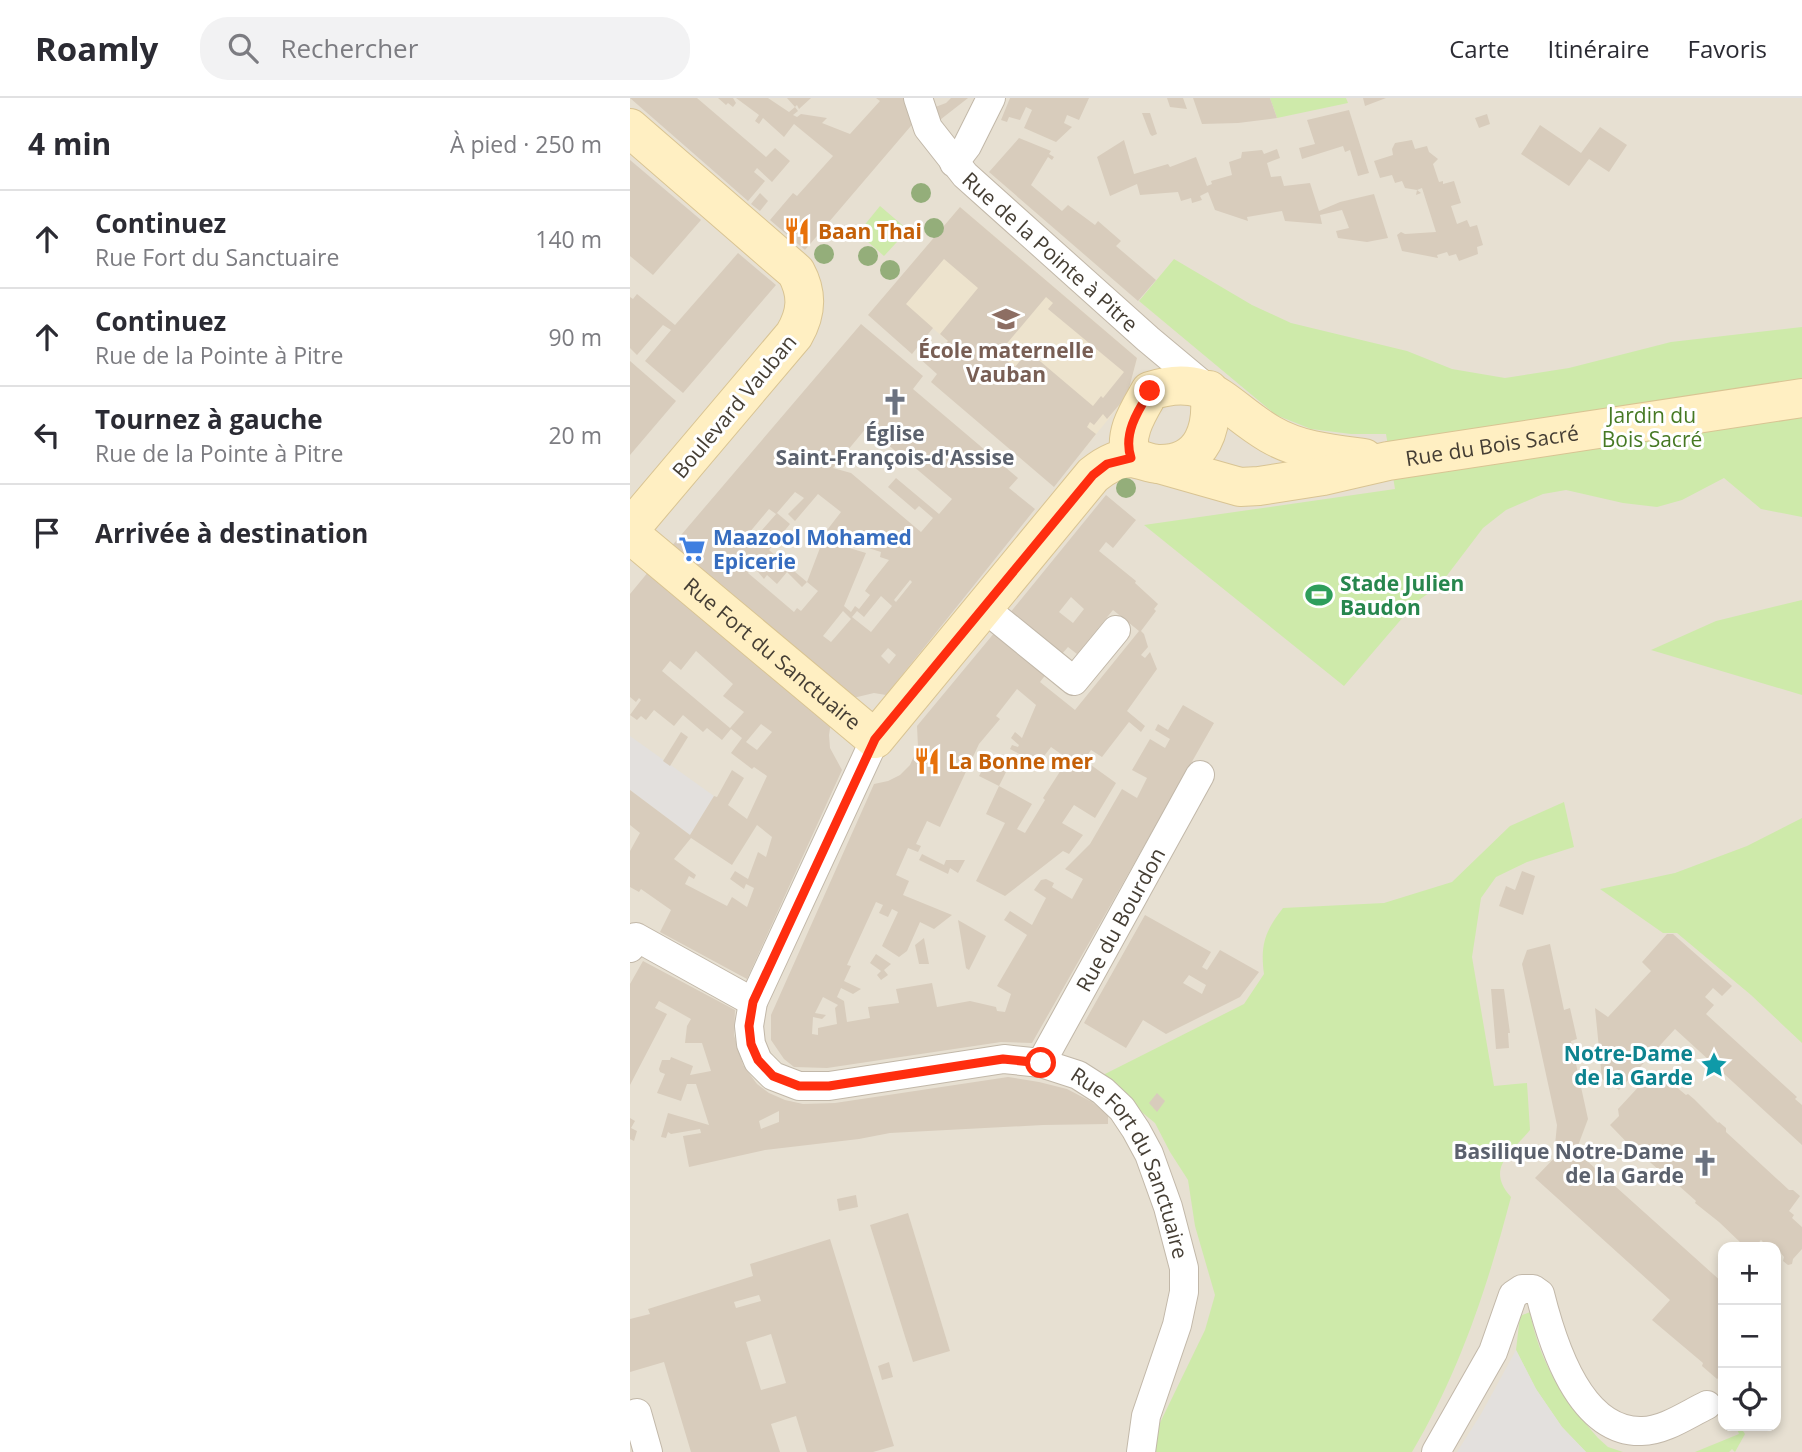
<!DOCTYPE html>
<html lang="fr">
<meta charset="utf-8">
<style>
:root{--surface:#fff;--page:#f2f2f3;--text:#2b2b33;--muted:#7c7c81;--line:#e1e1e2}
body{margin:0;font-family:"Open Sans",sans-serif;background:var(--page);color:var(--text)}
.controls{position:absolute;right:21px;bottom:21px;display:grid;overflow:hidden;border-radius:14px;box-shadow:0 4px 10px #0003}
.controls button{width:63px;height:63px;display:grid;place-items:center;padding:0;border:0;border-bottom:2px solid var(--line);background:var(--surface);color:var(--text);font:35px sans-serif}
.stop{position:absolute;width:21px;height:21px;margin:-16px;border:5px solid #ff2e0f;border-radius:50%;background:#fff}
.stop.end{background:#ff2e0f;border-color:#fff;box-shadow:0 2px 7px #0008}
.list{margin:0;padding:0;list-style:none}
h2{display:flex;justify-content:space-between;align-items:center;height:91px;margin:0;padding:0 28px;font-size:30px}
h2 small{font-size:23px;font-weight:400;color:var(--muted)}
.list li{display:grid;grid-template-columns:46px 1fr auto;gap:21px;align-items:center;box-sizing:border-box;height:98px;padding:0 28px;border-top:2px solid var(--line)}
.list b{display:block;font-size:26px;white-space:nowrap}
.list p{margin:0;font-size:23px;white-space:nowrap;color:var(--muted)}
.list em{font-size:23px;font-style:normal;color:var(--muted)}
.icon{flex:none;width:38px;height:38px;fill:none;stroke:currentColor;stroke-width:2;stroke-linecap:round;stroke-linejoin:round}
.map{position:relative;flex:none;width:1172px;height:1354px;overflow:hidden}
header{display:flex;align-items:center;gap:42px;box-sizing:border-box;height:98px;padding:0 35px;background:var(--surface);border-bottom:2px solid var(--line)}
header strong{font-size:33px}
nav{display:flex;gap:38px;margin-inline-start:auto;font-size:24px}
.search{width:490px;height:63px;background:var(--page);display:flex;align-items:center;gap:18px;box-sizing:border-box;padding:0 24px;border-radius:28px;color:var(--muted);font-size:26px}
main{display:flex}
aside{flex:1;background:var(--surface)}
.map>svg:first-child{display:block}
.residential{fill:#e7e0d2;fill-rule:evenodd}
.education{fill:#ede3cd}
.green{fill:#ceeaaa}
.parking{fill:#e3e0dd}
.building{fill:#d8ccbc;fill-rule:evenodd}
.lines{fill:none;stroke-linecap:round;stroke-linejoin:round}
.street-casing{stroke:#c2b8a9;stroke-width:30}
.secondary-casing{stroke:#d9c493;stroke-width:40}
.street{stroke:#fff;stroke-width:28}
.secondary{stroke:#ffefc2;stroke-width:38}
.tree{fill:#94ae7a}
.route{stroke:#ff2e0f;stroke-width:9}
.labels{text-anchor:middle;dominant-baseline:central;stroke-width:6;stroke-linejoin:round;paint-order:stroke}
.food-label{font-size:21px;font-weight:bold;fill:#c56008;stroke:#fff;text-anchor:start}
.street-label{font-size:21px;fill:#453e34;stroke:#fff}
.education-label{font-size:21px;font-weight:bold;fill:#785e54;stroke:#fff}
.park-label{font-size:21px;fill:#467924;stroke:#fff}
.worship-label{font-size:21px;font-weight:bold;fill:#5b616d;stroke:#fff}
.shop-label{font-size:21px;font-weight:bold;fill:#366cbe;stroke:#fff;text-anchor:start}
.leisure-label{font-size:21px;font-weight:bold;fill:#27864d;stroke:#fff;text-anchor:start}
.culture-label{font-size:21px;font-weight:bold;fill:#0d838f;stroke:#fff;text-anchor:end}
</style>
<header>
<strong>Roamly</strong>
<div class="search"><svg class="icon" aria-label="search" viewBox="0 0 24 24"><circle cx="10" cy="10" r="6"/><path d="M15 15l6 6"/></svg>Rechercher</div>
<nav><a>Carte</a><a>Itinéraire</a><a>Favoris</a></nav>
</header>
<main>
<aside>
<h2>4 min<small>À pied · 250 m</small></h2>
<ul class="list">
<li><svg class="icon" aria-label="ahead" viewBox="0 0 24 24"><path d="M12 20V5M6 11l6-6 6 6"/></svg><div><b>Continuez</b><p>Rue Fort du Sanctuaire</p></div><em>140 m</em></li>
<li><svg class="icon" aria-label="ahead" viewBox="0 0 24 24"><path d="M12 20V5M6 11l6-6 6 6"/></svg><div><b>Continuez</b><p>Rue de la Pointe à Pitre</p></div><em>90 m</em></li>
<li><svg class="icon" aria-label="left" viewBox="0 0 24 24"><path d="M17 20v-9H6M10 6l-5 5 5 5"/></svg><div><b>Tournez à gauche</b><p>Rue de la Pointe à Pitre</p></div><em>20 m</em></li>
<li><svg class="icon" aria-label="arrive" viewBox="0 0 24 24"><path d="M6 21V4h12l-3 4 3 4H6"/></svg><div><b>Arrivée à destination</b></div></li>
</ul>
</aside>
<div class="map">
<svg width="1172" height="1354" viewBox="0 0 1172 1354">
<rect width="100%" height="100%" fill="#f3eee4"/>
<path class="residential" d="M0,0H1172V1354H0ZM1093,1149H1146V1328H1093Z"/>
<path class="education" d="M330,109L507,260L497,298L450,356L259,193Z"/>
<g class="green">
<path d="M640,0H716L718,5L647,20Z"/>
<path d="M250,108L278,132L254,158L228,135Z"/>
<path d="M544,161L622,207L661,225L777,253L822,271L875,280L939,270L1041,244L1172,229V419L1131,411L1094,380L1052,402L1027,409L993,405L936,392L913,396L876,412L853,430L809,488L786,504L714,588L514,427L765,391L756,336H721L681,331L646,317L509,203Z"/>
<path d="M1172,502V597L1021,552L1086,523Z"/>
<path d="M934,704L944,749L897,764L866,779L851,800L842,859L864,988L897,985L900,1032C881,1055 855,1070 881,1099C857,1190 830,1273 782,1354H524L527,1331L575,1232L585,1197L565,1128L558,1082L540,1054L525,1025L469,979L614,906L634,876C630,847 635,833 653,810L754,805L822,784L880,728Z"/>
<path d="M1172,720V945L1121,897L1047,835H1033L970,791L1045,775L1117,748Z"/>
<path d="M900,1214C910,1267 933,1299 968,1340L978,1349L993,1354H956L932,1329L906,1291L886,1252L890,1218Z"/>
<path d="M1106,1328H1119L1117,1332L1115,1330L1113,1333L1115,1336L1105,1354L1102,1351L1099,1354H1065L1109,1336Z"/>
</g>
<g class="parking">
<path d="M0,638L84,698L60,737L0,692Z"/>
<path d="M886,1252L906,1291L932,1329L956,1354H827L851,1316Z"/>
</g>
<g class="building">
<path d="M0,0H67L136,59L145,50L160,63L142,84L127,70L124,74L135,83L118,103Z"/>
<path d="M88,0H103L106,5L103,9L98,5L96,7Z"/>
<path d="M106,0H138L159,14L165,9L168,13L163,17L167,19L171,16L197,20L192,25L220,36L250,3L246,0H280L286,22L175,152L140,122L163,95L167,98L203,58L164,26L154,39L133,20L129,26L125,23L129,17Z"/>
<path d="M157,0H181L169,11L167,7L165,9Z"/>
<path d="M321,0H338L306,25L300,11L316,5Z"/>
<path d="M380,0H459L449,22L437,17L434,25L442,29L426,44L394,30L402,12L396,9L390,22L379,19L377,24L371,22Z"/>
<path d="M537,0H553L557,11L540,9Z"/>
<path d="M563,0H640L647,20L608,25L572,26Z"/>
<path d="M733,0H756L735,8Z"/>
<path d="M719,12L739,75L728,78L720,52L715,54L713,48L672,61L669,50L685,46L677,22Z"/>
<path d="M512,15H520L527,36L522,38L520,36Z"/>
<path d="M857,16L860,26L849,30L845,20Z"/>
<path d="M910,27L951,55L970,29L997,47L979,74L959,61L939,88L891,56Z"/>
<path d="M389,40L421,53L419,56L424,59L422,62L418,59L401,87L432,113L438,107L465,127L468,123L491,143L486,148L526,182L508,203L359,74Z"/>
<path d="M494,42L504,76L538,66L540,69L566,59L577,88L582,86L581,83L602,77L599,64L611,60L612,54L632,52L634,56L647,51L650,60L637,65L641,79L651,78L654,88L680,85L689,113L710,104L744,96L758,140L737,144L708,140L706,133L719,130L712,112L690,117L692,126L655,123L652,113L617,119L618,123L585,112L578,94L570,98L572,102L562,105L561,100L551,103L548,94L510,97L507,86L480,98L467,59Z"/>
<path d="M782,42L785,51L797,48L799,54L808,61L803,66L809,84L813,83V86L824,83L831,105L821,108L827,126L837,122L840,129L847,127L853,147L847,149L848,156L829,163L826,156L819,158L817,154L807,157L808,160L772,153L767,137L771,134L775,136L806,134L792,90L787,92L791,95L786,97L787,92L775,90L772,83L765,85L762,77L750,80L744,63L763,57L762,51L765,45Z"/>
<path d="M0,62L71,122L23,177L0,158Z"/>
<path d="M130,95L138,103L130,113L121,106Z"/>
<path d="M330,109L507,260L497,298L477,321L473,316L464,327L460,324L457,329L466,336L424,389L301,284L307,276L289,260L295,253L304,260L318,243L310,236L348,190L314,161L276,206L303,230L282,256L238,217ZM416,199L423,205L418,211L494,274L473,300L471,298L463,308L398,253L385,269L368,256Z"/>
<path d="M108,155L146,187L53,295L15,263L41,232L33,227L7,257L0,250V199L3,201L7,196L45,227Z"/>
<path d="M231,226L293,278L283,291L388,380L379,390L405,411L256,597L244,595L223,600L40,450ZM237,329L322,401L309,416L266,380L258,389L285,412L289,408L303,420L291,434L221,375L203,370ZM165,394L174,400L158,416L165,423L188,396L211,414L194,436L251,454L250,459L259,462L239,487L235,493L240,497L229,511L225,508L221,514L214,508L236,455L193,442L177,484L188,493L171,513L167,510L164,514L118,475L123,468L134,481L137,477L147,486L157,474L172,489L177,484L139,452L160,426L147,415L125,440L119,435L139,411L146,416ZM280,482L282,484L266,504L264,502ZM251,498L262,508L241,534L222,519L227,513L234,519ZM213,513L221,521L201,544L193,538ZM258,550L266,557L259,566L251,558Z"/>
<path d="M0,263L46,303L0,357Z"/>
<path d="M476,397L506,422L483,450L476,444L469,453L506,483L505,485L528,506L524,511L526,513L511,533L514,536L518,549L511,557L515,560L520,554L527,571L497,613L515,628L511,634L499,624L472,659L461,652L454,662L486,685L465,720L444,707L432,725L453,737L439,756L433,753L375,798L346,783L375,725L356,716L369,688L349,678L355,667L364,672L371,656L382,662L369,688L402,706L387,731L395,735L415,702L413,700L438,661L421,649L408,666L380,651L382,647L388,649L389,647L381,640L385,634L392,640L406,607L387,591L366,618L370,621L349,646L310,729L297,723L286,746L291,748L288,754L278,750L266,777L279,783L273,797L322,817L304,831L290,824L277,853L269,859L252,848L268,814L262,811L258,819L249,815L253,807L246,804L217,867L221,868L214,883L231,891L223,896L211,890L207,899L214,903L217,924L240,920L238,909L269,905L266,891L302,885L307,909L340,903L366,909L367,913L375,914L381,896L367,888L397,837L374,822L380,813L402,827L416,800L404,792L411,782L416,781L424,785L422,789L442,801L453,781L435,771L460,746L492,691L507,700L517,680L502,672L520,641L535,650L540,641L525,632L528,626L538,632L553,607L584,625L402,945L371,944L197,970L164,969L154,961L141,942V917L244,686L258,683L270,677L280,667L288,649L287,628L365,534L417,575L410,584L445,612L509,533L483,512L447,556L438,549L431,557L379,516ZM441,499L454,511L443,525L429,514ZM193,899L208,907L205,910L207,926L188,930V937L182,936L183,919L192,921L196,917L185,915Z"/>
<path d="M19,473L201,624L199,637L200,650L212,672L117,881L30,834L41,812L11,791L9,794L0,789V753L10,735L0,727V692L60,737L84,698L87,699L102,672L114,680L98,707L117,721L137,678L124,669L122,671L101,655L112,640L101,631L92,642L77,630L73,634L53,617L44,628L24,612L16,622L11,618L7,622L0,617L11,602L9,600L6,604L0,599V496ZM66,553L103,586L93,598L114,614L100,630L32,573L40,563L51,572ZM131,626L142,634L127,652L116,644ZM127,727L142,739L136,759L128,754L118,781L105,773L100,781L114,791L116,786L124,790L117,809L102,799L97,808L55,786L59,778L64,781L66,777L44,761L61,740L102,767Z"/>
<path d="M51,634L58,639L40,668L33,663Z"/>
<path d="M292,756L314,767L316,762H335L328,775L320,770L318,776L289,762Z"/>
<path d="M892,773L905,778L893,817L869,808L876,788L885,792Z"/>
<path d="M515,817L581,854L572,869L577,872L590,852L629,874L610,899L536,936L513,922L496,950L454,925ZM559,877L576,887L572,896L553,885Z"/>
<path d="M328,822L356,838L339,872L336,870Z"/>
<path d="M1037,836H1043L1102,888L1092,898L1083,890L1075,899L1084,907L1076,916L1167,999L1165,1001L1172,1007V1047L1045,931L989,992L972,981L965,910L978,919L1021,873L1012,864Z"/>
<path d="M294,840L299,866H289L285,847Z"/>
<path d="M920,846L934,912L940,910L947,941L941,943L958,1021L946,1053L1093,1185V1275L1087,1281L1072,1268L1073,1265L1022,1222L1040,1202L905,1080L931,1053L925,1047L927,1027L892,866L897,852Z"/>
<path d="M246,856L261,866L254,872L258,877L251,882L247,877L251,873L240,865Z"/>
<path d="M13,863L105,912L104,937L113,967L127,986L139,995L155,1002L173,1006L205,1005L378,979L409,984L437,991L462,1004L478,1017V1026L413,1027L260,1035L229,1041L135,1052L59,1069L53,1038L71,1035L70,1031L41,1036L38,1034L36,1040L31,1039L38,1015L79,1027L66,986H57L51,1003L27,995L35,976L30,974L29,971L32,962H40L41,959L63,968L60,977L81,973L72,945H55L57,928L61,921L29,903L25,910L37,916L0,987V886ZM149,1013V1024L131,1031L129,1023Z"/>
<path d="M861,891H874L880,935H878L879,950L866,951Z"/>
<path d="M1028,974L1056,997L1058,996L1064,1001L1088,1025L1089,1024L1096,1030V1034L1159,1092H1163L1170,1098L1159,1113L1164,1117L1162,1120L1172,1129V1151L1163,1161L1162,1166L1158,1167L1153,1163L1154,1159L1146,1149L1139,1145L1136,1147L1131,1142L1125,1149H1111V1145L1089,1124L1065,1105L1066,1103L1048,1087L1044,1088L1038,1080L1013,1058L1012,1060L980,1027L989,1018L988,1011L1013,984H1019Z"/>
<path d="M527,995L535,1003L527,1014L519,1005Z"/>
<path d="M0,1020L5,1023L1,1030L7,1033L4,1043L0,1041Z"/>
<path d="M226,1097L228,1109L209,1113L207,1101Z"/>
<path d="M278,1115L320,1253L283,1264L240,1127Z"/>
<path d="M200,1141L264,1348L243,1354H177L166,1318L141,1326L150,1354H61L34,1264L0,1274V1221L20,1216L18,1211L123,1178L120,1166ZM129,1197L131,1203L106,1210L104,1204ZM141,1236L156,1285L131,1292L116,1244Z"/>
<path d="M259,1264L263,1279L252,1282L248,1268Z"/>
</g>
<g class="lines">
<defs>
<g id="street">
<path id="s1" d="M288,0L298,30L335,77L518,241L579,292"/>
<path d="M324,65L337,48L361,0"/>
<path d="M353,509L444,583L486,532"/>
<path id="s2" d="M245,641L123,904L119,928L121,946L128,963L143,978L169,988H199L374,961L411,965L448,977L473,993L492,1011L506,1032L519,1056L538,1109L554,1170V1194L547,1227L516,1318L511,1354"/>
<path d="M0,850L6,839L123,904"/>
<path id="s3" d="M411,965L570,677"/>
<path d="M0,1317L7,1315L18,1354"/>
<path d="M806,1354L863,1254L883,1197L892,1191H903L910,1196C922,1244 949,1335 1012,1333C1034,1333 1058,1316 1077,1307"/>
</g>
<g id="secondary">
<path d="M0,30L166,174C178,196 177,215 164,237L0,431"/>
<path d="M501,360C493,336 508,314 520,293C579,273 595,310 640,336C669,353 702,356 734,360"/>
<path id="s4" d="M529,366L610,389L629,388L693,378L758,363L1172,300"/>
<path id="s5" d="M0,436L245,641L463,377C474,368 487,360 502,360C511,361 520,366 529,366C574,367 584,328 579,292"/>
</g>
</defs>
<use href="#street" class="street-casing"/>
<use href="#secondary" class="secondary-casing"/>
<use href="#street" class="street"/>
<use href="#secondary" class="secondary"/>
</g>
<g class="tree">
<circle cx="291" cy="95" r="10"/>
<circle cx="304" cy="130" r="10"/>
<circle cx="194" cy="156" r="10"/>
<circle cx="238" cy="158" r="10"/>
<circle cx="260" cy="172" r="10"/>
<circle cx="496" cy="390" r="10"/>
</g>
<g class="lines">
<path class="route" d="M411,965L373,961L199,988H169L143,978L128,962L121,946L119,928L123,904L245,641L463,377L477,366L501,360C493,336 507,314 520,293"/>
</g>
<defs>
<symbol id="restaurant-bare" viewBox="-9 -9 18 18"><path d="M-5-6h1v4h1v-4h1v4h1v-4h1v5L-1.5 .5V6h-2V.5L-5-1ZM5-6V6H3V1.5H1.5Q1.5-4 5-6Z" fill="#e8710a" stroke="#fff" stroke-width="2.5" paint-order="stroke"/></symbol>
<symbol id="school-bare" viewBox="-9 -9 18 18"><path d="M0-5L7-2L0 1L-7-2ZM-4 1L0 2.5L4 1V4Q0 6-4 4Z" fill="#8d6e63" stroke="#fff" stroke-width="2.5" paint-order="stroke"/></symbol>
<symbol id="church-bare" viewBox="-9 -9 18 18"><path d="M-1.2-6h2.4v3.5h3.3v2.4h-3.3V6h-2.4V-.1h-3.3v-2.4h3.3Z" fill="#6b7280" stroke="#fff" stroke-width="2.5" paint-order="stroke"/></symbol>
<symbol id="supermarket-bare" viewBox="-9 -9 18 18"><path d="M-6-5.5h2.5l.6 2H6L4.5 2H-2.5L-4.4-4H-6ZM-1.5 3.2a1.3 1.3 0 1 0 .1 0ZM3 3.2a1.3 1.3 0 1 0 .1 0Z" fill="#3f7fe0" stroke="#fff" stroke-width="2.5" paint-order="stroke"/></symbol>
<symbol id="stadium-bare" viewBox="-9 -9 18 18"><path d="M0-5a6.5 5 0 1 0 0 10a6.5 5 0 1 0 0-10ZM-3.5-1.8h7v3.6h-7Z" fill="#2e9e5b" stroke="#fff" stroke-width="2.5" paint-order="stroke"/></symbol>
<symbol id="sight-bare" viewBox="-9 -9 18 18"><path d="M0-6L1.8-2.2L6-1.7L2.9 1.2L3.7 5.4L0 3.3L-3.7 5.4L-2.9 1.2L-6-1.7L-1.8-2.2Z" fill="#0f9aa8" stroke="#fff" stroke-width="2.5" paint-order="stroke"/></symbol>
</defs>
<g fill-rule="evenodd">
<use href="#restaurant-bare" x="148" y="114" width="38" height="38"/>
<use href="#school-bare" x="357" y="202" width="38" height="38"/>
<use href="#church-bare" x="246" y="285" width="38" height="38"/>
<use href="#supermarket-bare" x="43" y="432" width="38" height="38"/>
<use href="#stadium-bare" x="670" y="478" width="38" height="38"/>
<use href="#restaurant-bare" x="278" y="644" width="38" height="38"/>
<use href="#sight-bare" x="1065" y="948" width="38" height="38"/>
<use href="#church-bare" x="1056" y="1046" width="38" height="38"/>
</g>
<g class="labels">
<g class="food-label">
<text x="188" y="133">Baan Thai</text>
<text x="318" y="663">La Bonne mer</text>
</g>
<g class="street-label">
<text stroke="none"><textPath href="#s1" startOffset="206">Rue de la Pointe à Pitre</textPath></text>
<text transform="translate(104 308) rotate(-50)">Boulevard Vauban</text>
<text stroke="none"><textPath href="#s4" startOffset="340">Rue du Bois Sacré</textPath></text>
<text stroke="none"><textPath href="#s5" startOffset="186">Rue Fort du Sanctuaire</textPath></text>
<text stroke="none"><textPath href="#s3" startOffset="164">Rue du Bourdon</textPath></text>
<text stroke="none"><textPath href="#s2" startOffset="789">Rue Fort du Sanctuaire</textPath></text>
</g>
<g class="education-label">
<text x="376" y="252">École maternelle<tspan x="376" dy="24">Vauban</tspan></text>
</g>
<g class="park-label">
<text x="1022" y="317">Jardin du<tspan x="1022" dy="24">Bois Sacré</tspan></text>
</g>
<g class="worship-label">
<text x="265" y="335">Église<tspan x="265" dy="24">Saint-François-d'Assise</tspan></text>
<text x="1054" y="1053" text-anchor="end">Basilique Notre-Dame<tspan x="1054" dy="24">de la Garde</tspan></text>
</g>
<g class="shop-label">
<text x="83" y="439">Maazool Mohamed<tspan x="83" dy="24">Epicerie</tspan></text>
</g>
<g class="leisure-label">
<text x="710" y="485">Stade Julien<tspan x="710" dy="24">Baudon</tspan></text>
</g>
<g class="culture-label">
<text x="1063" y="955">Notre-Dame<tspan x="1063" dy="24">de la Garde</tspan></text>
</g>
</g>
</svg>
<div class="controls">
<button>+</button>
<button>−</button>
<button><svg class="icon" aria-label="locate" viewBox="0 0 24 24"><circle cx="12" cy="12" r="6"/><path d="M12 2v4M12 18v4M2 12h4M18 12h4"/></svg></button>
</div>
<div class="stop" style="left:411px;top:965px"></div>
<div class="stop end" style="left:520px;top:293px"></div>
</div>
</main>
